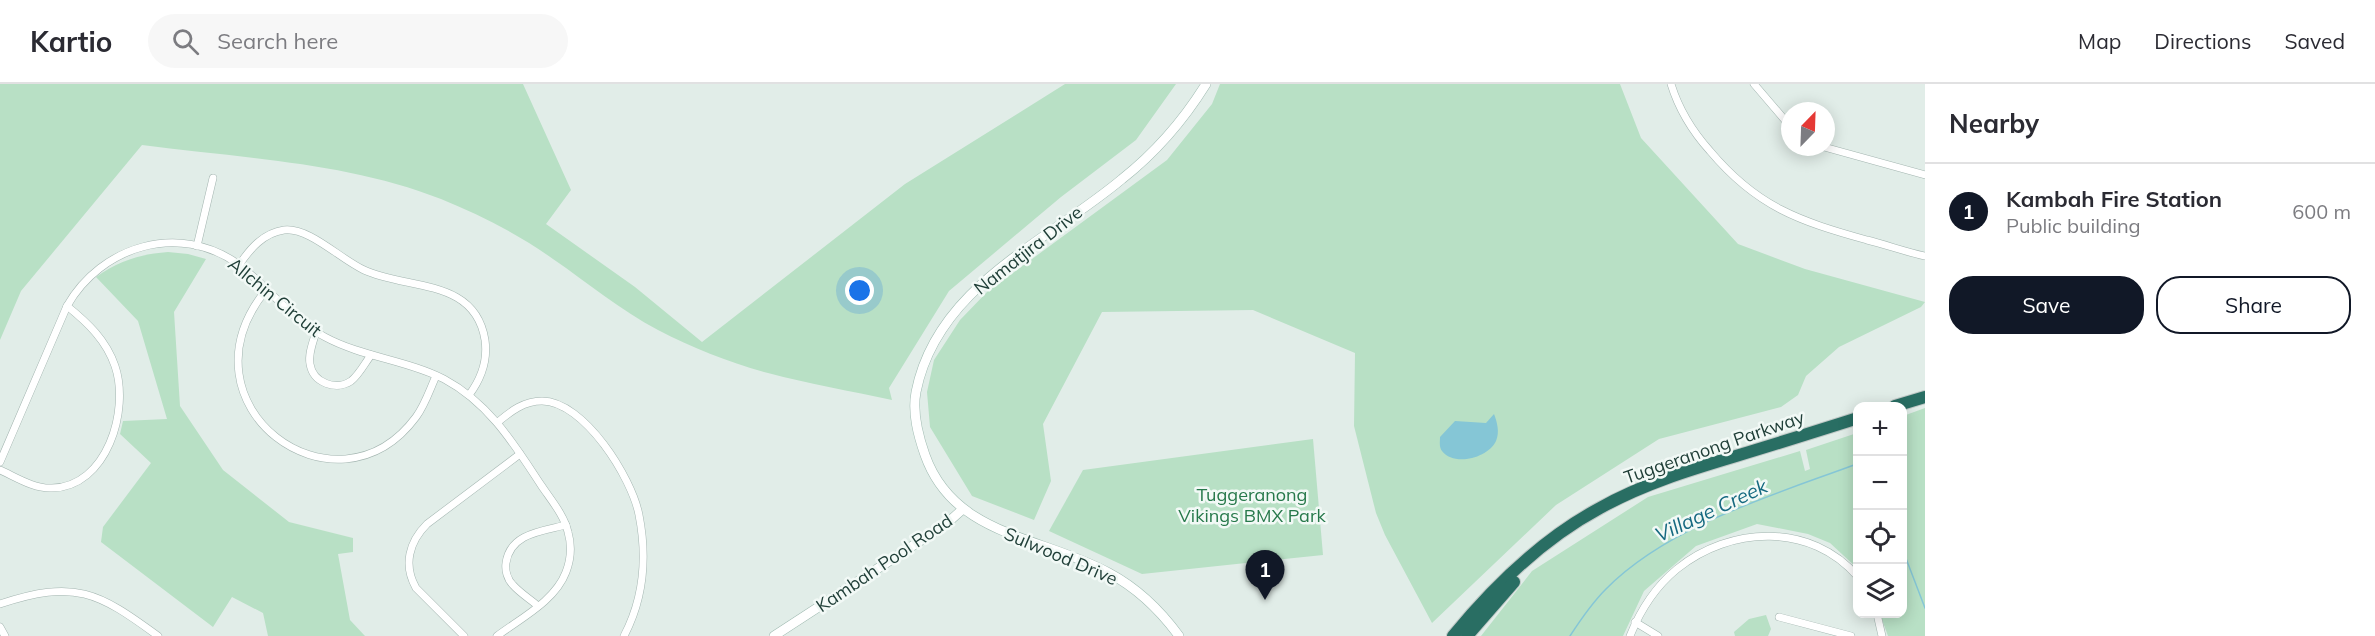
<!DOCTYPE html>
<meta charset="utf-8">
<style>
:root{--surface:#fff;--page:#f7f7f7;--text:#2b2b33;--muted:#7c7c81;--line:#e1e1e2;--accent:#111827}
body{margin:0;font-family:Mulish,sans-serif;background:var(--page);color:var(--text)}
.controls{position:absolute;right:18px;bottom:18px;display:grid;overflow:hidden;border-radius:12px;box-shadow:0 3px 15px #0003}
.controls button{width:54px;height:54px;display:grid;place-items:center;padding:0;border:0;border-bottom:2px solid var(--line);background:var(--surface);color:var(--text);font:30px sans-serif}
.compass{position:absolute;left:1781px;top:18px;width:54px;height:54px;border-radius:50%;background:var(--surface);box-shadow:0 3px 15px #0003;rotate:23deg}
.you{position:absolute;left:860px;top:207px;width:21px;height:21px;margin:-15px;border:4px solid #fff;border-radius:50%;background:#1a73e8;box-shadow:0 0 0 9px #1a73e833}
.badge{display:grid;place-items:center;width:39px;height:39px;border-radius:50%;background:var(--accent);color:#fff;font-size:20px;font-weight:700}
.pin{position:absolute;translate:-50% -50px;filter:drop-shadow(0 2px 3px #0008)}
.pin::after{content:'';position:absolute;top:32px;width:21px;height:18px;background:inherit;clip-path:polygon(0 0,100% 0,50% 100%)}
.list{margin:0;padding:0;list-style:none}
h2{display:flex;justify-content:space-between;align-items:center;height:78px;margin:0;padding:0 24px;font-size:26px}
h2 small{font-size:20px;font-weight:400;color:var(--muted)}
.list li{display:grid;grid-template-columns:39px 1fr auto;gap:18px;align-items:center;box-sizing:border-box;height:96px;padding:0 24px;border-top:2px solid var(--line)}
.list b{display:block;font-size:22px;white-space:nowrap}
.list p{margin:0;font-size:20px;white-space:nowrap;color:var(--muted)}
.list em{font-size:20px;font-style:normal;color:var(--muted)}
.actions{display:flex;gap:12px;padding:18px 24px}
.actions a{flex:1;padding:14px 0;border:2px solid var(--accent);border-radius:24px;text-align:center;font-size:21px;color:var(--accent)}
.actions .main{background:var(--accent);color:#fff}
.icon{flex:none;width:33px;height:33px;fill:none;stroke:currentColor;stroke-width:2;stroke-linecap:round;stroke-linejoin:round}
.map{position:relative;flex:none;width:1925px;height:552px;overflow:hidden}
header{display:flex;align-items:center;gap:36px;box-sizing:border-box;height:84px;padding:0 30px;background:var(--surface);border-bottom:2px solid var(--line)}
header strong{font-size:28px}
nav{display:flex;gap:33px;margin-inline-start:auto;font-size:21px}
.search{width:420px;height:54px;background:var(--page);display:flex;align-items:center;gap:15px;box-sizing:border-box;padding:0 21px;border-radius:33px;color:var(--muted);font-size:22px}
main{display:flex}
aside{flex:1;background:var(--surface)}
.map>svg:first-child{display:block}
.green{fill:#b8e0c5}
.water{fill:#85c6d6}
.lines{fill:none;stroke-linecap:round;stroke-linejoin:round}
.stream{stroke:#85c6d6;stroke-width:1.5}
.street-casing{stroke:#a3b5b0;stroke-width:8}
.secondary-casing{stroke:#9fbab1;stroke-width:10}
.highway-casing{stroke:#c1c9c7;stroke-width:14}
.street{stroke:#fff;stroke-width:7}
.secondary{stroke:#fff;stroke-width:9}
.highway{stroke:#296e63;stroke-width:12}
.labels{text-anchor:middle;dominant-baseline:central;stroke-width:5;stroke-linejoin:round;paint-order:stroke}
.street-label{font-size:18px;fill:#203f38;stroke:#f2f9f6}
.park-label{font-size:18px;fill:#27794b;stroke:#f2f9f6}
.water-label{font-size:20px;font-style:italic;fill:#156980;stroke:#f2f9f6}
</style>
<header>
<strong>Kartio</strong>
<div class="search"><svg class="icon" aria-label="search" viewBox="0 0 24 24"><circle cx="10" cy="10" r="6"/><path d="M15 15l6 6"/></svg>Search here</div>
<nav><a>Map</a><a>Directions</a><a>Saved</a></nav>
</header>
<main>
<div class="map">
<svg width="1925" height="552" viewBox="0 0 1925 552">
<rect width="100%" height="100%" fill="#e1ede8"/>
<g class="green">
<path d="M0,0H523L571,106L546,140L635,203L702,258L905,100L1065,0H1176L1136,56L1061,113L949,207L889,304L892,316C851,307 809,300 768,289C730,279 693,264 658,246C620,226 588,199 553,175C518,150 480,131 441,115C348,78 240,74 142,61L21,207L0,256Z"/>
<path d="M1220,0H1620L1641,54L1738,160L1805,185L1925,218L1921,223L1839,263L1806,292L1798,311L1781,323L1659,355L1556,421L1432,539L1385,451L1376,429L1354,342L1355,269L1253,226L1102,228L1043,340L1051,397L1034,436L972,412L930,343L927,308L934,276L960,236L987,208L1167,76L1212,20Z"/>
<path d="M168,168L188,170L206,175L174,228L180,322L223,386L289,438L353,454V468L338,470L350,536L365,552H268L263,529L232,513L213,543L101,458L103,443L151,379L120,350L123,337L167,335L138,237L96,193C119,177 140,170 168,168Z"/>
<path d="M1925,324V552H1888L1880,530H1902L1903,332Z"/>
<path d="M1857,349V484L1830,459L1808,450L1757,440L1696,462L1644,507L1623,552H1481L1532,487L1648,413L1800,367L1805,387L1810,385L1806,366Z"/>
<path d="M1313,355L1323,471L1142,490L1049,447L1083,386Z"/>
<path d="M1766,531L1771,545L1768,552H1735L1734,548L1749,535Z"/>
</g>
<path class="water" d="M1494,330C1497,338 1500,348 1496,357C1488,374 1454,383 1442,367C1439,363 1440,358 1440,353L1455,337L1486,339Z"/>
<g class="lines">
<g class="stream">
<path d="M1902,464L1925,524"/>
<path d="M1570,552C1581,535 1592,519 1606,505C1668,442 1773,411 1854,381L1858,383"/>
</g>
<defs>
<g id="street">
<path d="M1671,0C1679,26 1692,47 1710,67C1757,123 1799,137 1867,156C1887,161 1906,168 1925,172"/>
<path d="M1754,0L1790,42"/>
<path d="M1824,63L1925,91"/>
<path d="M197,162L213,94"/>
<path d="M239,181C250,165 263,149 284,146C309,143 340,175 364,186C408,206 475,194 485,256C488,277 481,295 469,311"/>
<path d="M266,206C173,321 336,441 416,333C425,321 430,305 436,292"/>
<path d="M316,248C313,258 308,270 310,280C313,299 336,307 351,297C359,291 365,279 371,271"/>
<path d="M498,338C511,327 524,317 542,317C584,317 632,394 639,431C647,472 644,514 624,552"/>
<path d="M0,378L67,222C101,162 179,138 238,180C269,203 290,235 325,253C362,273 407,276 444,295C489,319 514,360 541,401C551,416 564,431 568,448C572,462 571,475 566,488C555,517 521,534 497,552"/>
<path d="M0,386C16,393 34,405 52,404C107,403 130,326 115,282C106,256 88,239 67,222"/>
<path d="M0,520C75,495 98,508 158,552"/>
<path d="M538,522C530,515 520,509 513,501C507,495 505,486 506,479C510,449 543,447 566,441"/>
<path d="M1877,530L1882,552"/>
<path d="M1779,533L1851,552"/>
<path d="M1635,538L1658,552"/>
<path d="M0,543L5,552"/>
<path d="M464,552L416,504C403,481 409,458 427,440L520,370"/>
<path d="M1630,552C1640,527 1655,503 1677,485C1730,442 1811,438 1858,493"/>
</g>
<g id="secondary">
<path d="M774,552L946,440L963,425"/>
<path d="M1179,552C1160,526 1137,504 1109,489C1042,452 954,453 925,371C918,351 912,329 916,308C937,202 1047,158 1122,95C1156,68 1183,37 1206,0"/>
</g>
<g id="highway">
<path d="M1895,322L1925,313"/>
<path d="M1453,552C1494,502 1542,455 1600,424C1643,400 1689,386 1736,372C1776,360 1817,347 1858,334"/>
<path d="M1467,552L1514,498"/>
</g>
</defs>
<use href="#street" class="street-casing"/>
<use href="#secondary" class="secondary-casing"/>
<use href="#highway" class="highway-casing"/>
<use href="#street" class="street"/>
<use href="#secondary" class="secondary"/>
<use href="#highway" class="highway"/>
</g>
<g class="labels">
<g class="street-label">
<text transform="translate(1028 166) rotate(-38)">Namatjira Drive</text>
<text transform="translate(275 213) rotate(39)">Allchin Circuit</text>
<text transform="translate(1714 363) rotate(-19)">Tuggeranong Parkway</text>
<text transform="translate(1061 472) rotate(23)">Sulwood Drive</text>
<text transform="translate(884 479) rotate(-34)">Kambah Pool Road</text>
</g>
<g class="park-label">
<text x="1252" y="410">Tuggeranong<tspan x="1252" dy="21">Vikings BMX Park</tspan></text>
</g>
<g class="water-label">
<text transform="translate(1711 426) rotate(-25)">Village Creek</text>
</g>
</g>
</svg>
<div class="controls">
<button>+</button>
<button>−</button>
<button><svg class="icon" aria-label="locate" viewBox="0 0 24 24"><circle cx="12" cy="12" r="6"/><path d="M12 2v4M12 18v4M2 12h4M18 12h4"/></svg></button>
<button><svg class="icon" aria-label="layers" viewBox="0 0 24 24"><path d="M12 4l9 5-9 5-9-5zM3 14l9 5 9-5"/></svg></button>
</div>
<svg class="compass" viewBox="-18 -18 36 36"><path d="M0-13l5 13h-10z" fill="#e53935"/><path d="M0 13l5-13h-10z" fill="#7c7c81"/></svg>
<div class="you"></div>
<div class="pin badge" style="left:1265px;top:516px">1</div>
</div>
<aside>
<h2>Nearby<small></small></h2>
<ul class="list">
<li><span class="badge">1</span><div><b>Kambah Fire Station</b><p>Public building</p></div><em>600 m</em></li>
</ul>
<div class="actions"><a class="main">Save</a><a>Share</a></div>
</aside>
</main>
